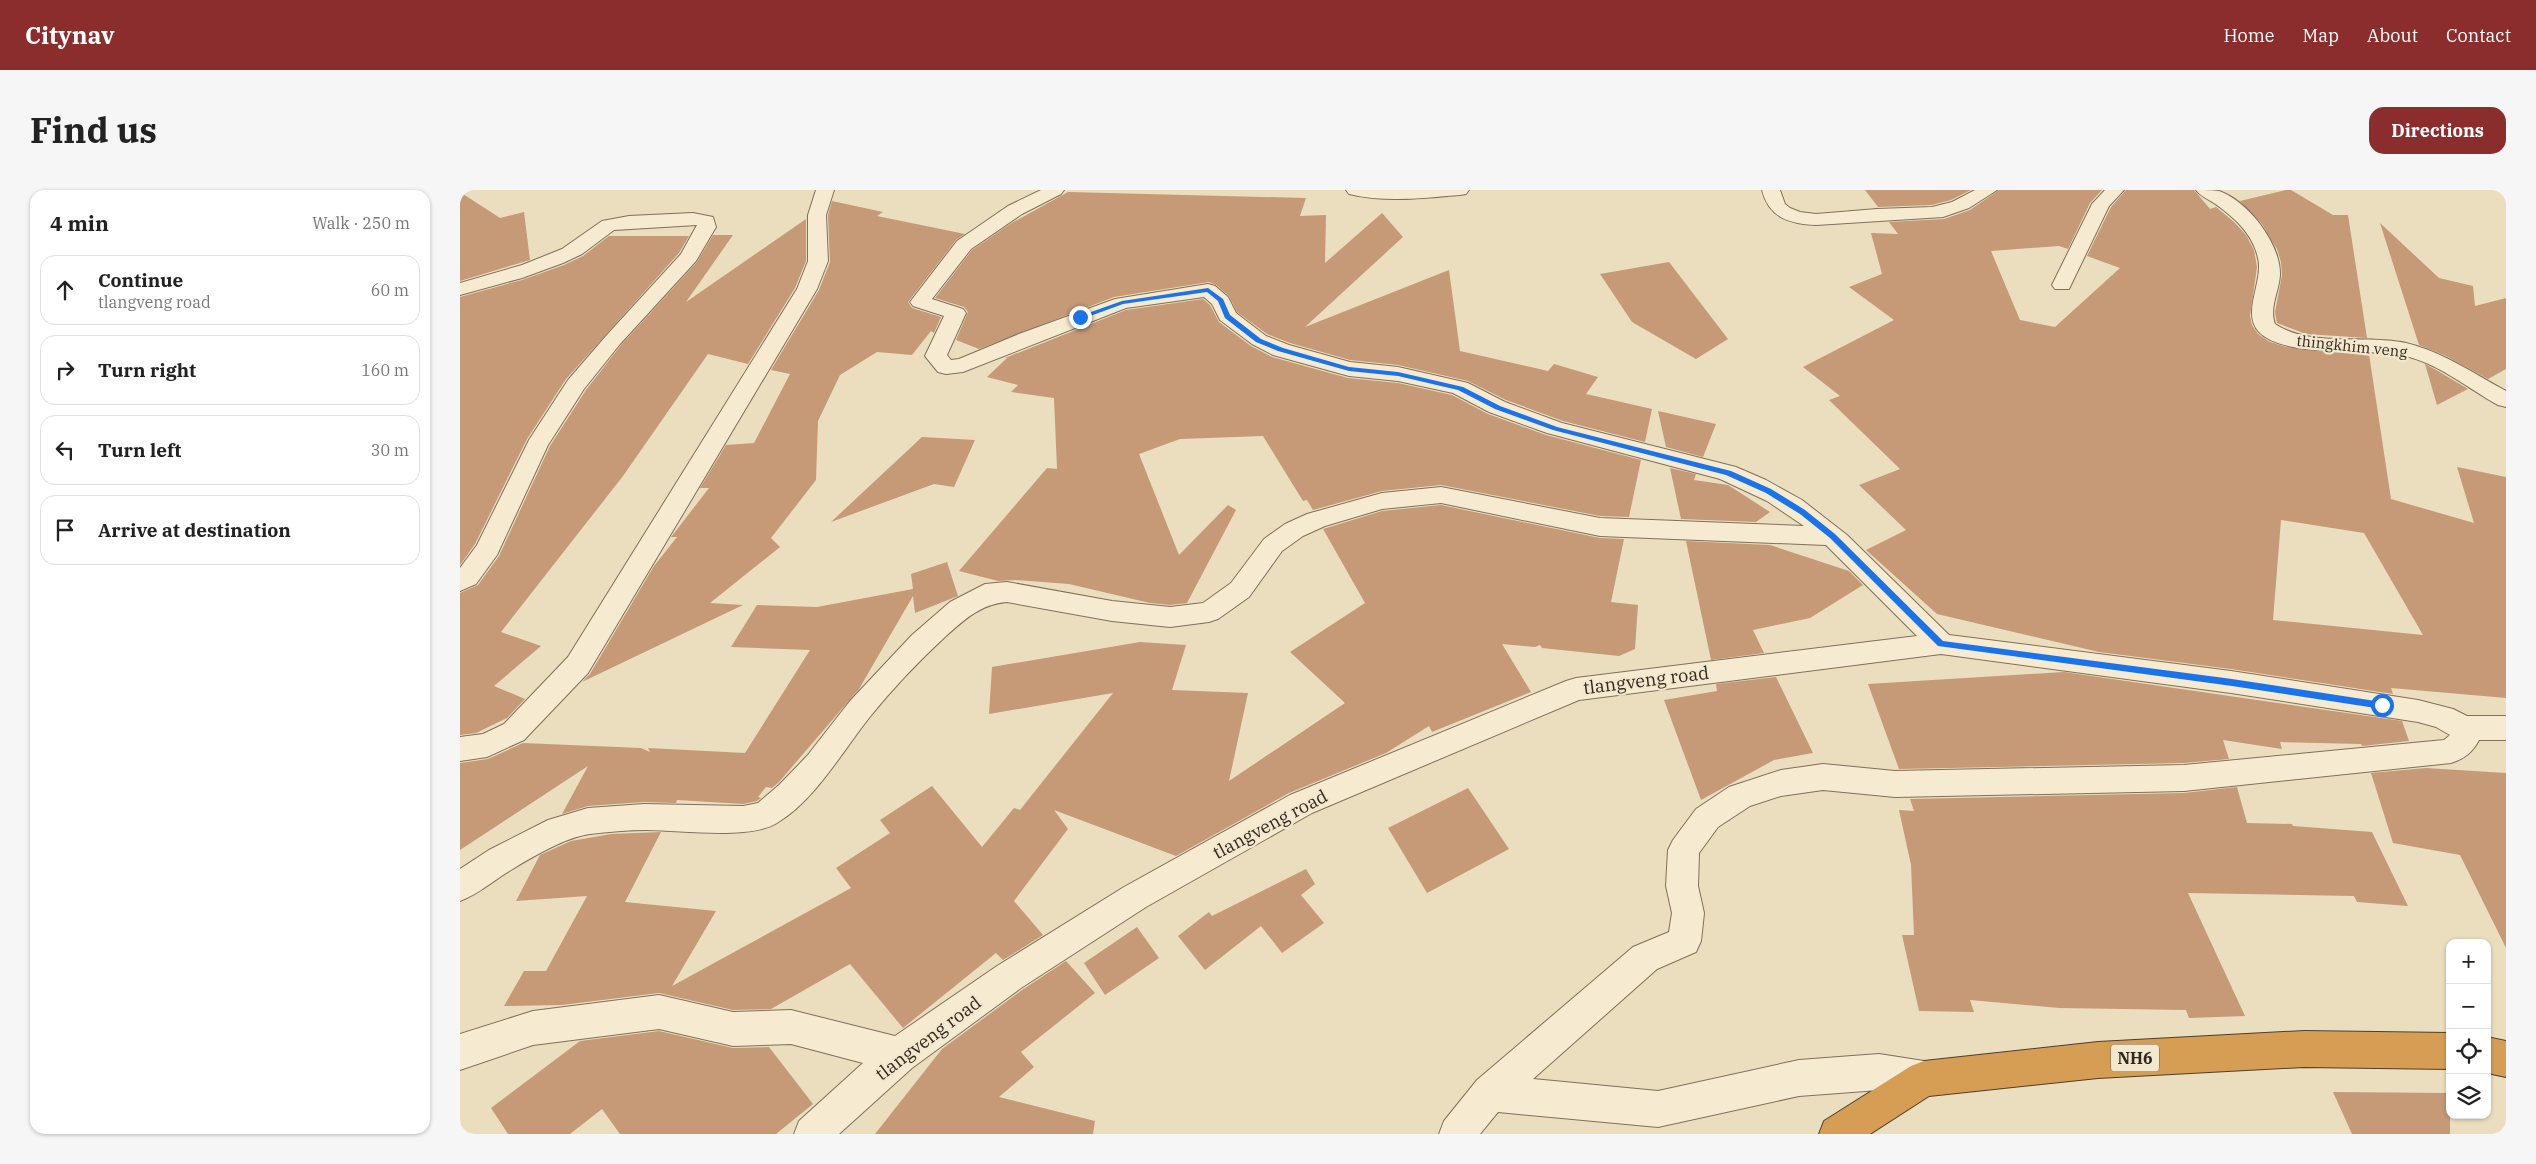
<!DOCTYPE html>
<meta charset="utf-8">
<style>
:root{--surface:#fff;--page:#f6f6f6;--text:#222;--muted:#767676;--line:#e0e0e0;--accent:#8c2d2d}
body{margin:0;font-family:"IBM Plex Serif",serif;background:var(--page);color:var(--text)}
.controls{position:absolute;right:15px;bottom:15px;display:grid;overflow:hidden;border-radius:10px;box-shadow:0 1px 4px #0004}
.controls button{width:45px;height:45px;display:grid;place-items:center;padding:0;border:0;border-bottom:1px solid var(--line);background:var(--surface);color:var(--text);font:25px sans-serif}
.stop{position:absolute;width:15px;height:15px;margin:-11px;border:4px solid #1a73e8;border-radius:50%;background:#fff}
.stop.end{background:#1a73e8;border-color:#fff;box-shadow:0 1px 5px #0008}
.list{margin:0;padding:0;list-style:none}
h2{display:flex;justify-content:space-between;align-items:center;height:65px;margin:0;padding:0 20px;font-size:21px}
h2 small{font-size:16px;font-weight:400;color:var(--muted)}
.list li{display:grid;grid-template-columns:32px 1fr auto;gap:15px;align-items:center;box-sizing:border-box;height:70px;margin:0 10px 10px;padding:0 10px;border:1px solid var(--line);border-radius:15px}
.list b{display:block;font-size:19px;white-space:nowrap}
.list p{margin:0;font-size:16px;white-space:nowrap;color:var(--muted)}
.list em{font-size:16px;font-style:normal;color:var(--muted)}
.icon{flex:none;width:28px;height:28px;fill:none;stroke:currentColor;stroke-width:2;stroke-linecap:round;stroke-linejoin:round}
.map{position:relative;flex:none;width:2046px;height:944px;overflow:hidden;border-radius:15px}
header{display:flex;align-items:center;gap:30px;box-sizing:border-box;height:70px;padding:0 25px;background:var(--accent);color:#fff}
header strong{font-size:24px}
nav{display:flex;gap:28px;margin-inline-start:auto;font-size:18px}
.intro{display:flex;align-items:center;justify-content:space-between;box-sizing:border-box;height:120px;padding:0 30px}
h1{margin:0;font-size:35px}
.button{padding:12px 22px;border-radius:15px;background:var(--accent);color:#fff;font-size:18px;font-weight:700}
main{display:flex;gap:30px;padding:0 30px}
aside{flex:1;background:var(--surface);border-radius:15px;box-shadow:0 1px 4px #0004}
.map>svg:first-child{display:block}
.building{fill:#c69977;fill-rule:evenodd}
.lines{fill:none;stroke-linecap:round;stroke-linejoin:round}
.minor-casing{stroke:#816f59;stroke-width:2}
.highway-casing{stroke:#4f3d2d;stroke-width:2}
.minor{fill:#f6ebd1;fill-rule:evenodd}
.highway{fill:#d59e54;fill-rule:evenodd}
.route{fill:#1a73e8}
.labels{text-anchor:middle;dominant-baseline:central;stroke-width:4.5;stroke-linejoin:round;paint-order:stroke}
.far-street-label{font-size:15px;fill:#32271c;stroke:#f2e8ce}
.shield{fill:#f2e8ce;stroke:#6c6151;stroke-width:1}
.shield-label{font-size:16px;font-weight:bold;fill:#32271c}
.street-label{font-size:18px;fill:#32271c;stroke:#f2e8ce}
</style>
<header>
<strong>Citynav</strong>
<nav><a>Home</a><a>Map</a><a>About</a><a>Contact</a></nav>
</header>
<div class="intro"><h1>Find us</h1><a class="button">Directions</a></div>
<main>
<aside>
<h2>4 min<small>Walk · 250 m</small></h2>
<ul class="list">
<li><svg class="icon" aria-label="ahead" viewBox="0 0 24 24"><path d="M12 20V5M6 11l6-6 6 6"/></svg><div><b>Continue</b><p>tlangveng road</p></div><em>60 m</em></li>
<li><svg class="icon" aria-label="right" viewBox="0 0 24 24"><path d="M7 20v-9h11M14 6l5 5-5 5"/></svg><div><b>Turn right</b></div><em>160 m</em></li>
<li><svg class="icon" aria-label="left" viewBox="0 0 24 24"><path d="M17 20v-9H6M10 6l-5 5 5 5"/></svg><div><b>Turn left</b></div><em>30 m</em></li>
<li><svg class="icon" aria-label="arrive" viewBox="0 0 24 24"><path d="M6 21V4h12l-3 4 3 4H6"/></svg><div><b>Arrive at destination</b></div></li>
</ul>
</aside>
<div class="map">
<svg width="2046" height="944" viewBox="0 0 2046 944">
<rect width="100%" height="100%" fill="#eadebf"/>
<g class="building">
<path d="M1405,0H1511L1491,10L1472,15L1418,17Z"/>
<path d="M1539,0H1642L1630,13L1608,59L1599,56L1531,61L1560,130L1595,137L1660,78L1627,66L1651,17L1666,0H1734L1750,19L1756,17L1774,32L1786,45L1794,60L1797,77L1790,126L1792,135L1798,144L1810,152L1826,157L1866,162L1909,164L1931,309L2014,333L1997,277L2046,287V508L1931,498L1933,504L1771,479L1639,462L1477,424L1406,360L1446,340L1399,295L1440,279L1369,210L1380,206L1343,177L1434,130L1389,97L1422,84L1411,43L1438,44L1429,32L1484,29L1510,20ZM1821,330L1904,343L1963,445L1813,430Z"/>
<path d="M1826,0H1831L1873,25H1888L1907,148L1846,144L1817,133L1815,122L1822,85L1821,72L1817,59L1802,34L1780,11Z"/>
<path d="M0,2L40,28L64,22L70,70L0,91Z"/>
<path d="M608,2L846,8L840,26L866,25L865,73L922,23L943,47L845,137L989,80L1000,161L1088,181L1094,174L1138,187L1126,204L1192,219L1185,252L1103,231L1046,210L1008,191L938,175L890,170L830,153L807,144L777,122L769,106L756,95L749,92L654,107L519,159L496,150L508,122L504,117L475,108L512,60L550,34Z"/>
<path d="M372,11L423,22L417,26L505,44L496,50L448,112L452,118L481,127L474,143L471,141L452,165L417,162L380,185L358,231L356,290L311,348L320,357L250,413L283,415L122,492L130,484L194,376L217,347H211L215,342L249,298H240L266,255L294,253L330,184L311,180L359,100L370,72L368,25Z"/>
<path d="M346,29V71L335,98L288,174L248,164L163,286L41,442L81,456L34,496L65,509L47,528L16,543L0,545V403L18,395L39,366L90,256L126,200L161,155L237,72L253,45H273L226,112Z"/>
<path d="M1920,33L1979,88L2013,96L2015,116L2046,108V179L2028,189L1986,166L1959,155Z"/>
<path d="M149,46H229L219,63L106,189L67,249L15,354L0,375V107L62,90L104,75L123,66Z"/>
<path d="M1209,72L1268,149L1236,169L1172,132L1140,84Z"/>
<path d="M743,109L750,115L759,132L791,156L812,167L888,188L938,193L992,205L1028,224L1086,245L1181,270L1169,327L1140,326L981,295L922,301L853,320L847,310L843,311L803,246L720,249L679,264L719,365L768,315L776,320L727,413L710,415L690,413L609,394L556,390L538,391L499,381L587,278L597,279L594,208L551,202L558,195L527,187L547,168H545L666,120Z"/>
<path d="M1965,174L1978,181L2008,199L1977,215Z"/>
<path d="M1198,221L1256,234L1243,267L1206,257Z"/>
<path d="M462,247L515,250L494,297L474,294L371,332Z"/>
<path d="M1210,278L1236,284L1234,290L1268,295L1310,322L1296,332L1221,329Z"/>
<path d="M981,315L1140,348L1164,349L1151,412L1178,415L1175,459L1159,466L1082,458L1080,455L1075,457L1042,454L1071,502L972,542L969,536L926,563L829,603L716,666L594,620L608,639L554,711L583,745L543,770L536,763L443,838L390,774L311,819L273,820L199,803L102,815L44,816L64,781H86L127,706L56,711L80,665L111,651L151,644L201,642L165,712L256,721L212,796L391,698L376,678L430,643L420,630L472,596L522,657L554,618L560,620L653,503L529,524L532,477L680,452L726,455L712,500L788,503L769,591L885,513L830,462L905,413L863,339L922,321Z"/>
<path d="M1226,351L1310,355L1389,381L1403,395L1350,428L1293,440L1304,463L1251,470Z"/>
<path d="M487,372L498,406L455,423L453,406L399,499L319,592L312,598L306,597L298,607L301,608L297,611L283,614L217,610L216,613L184,612L128,616L102,624L128,576L0,660V573L28,569L63,553L181,558L190,562L188,558L285,563L350,460L271,457L297,415L357,417L453,399L451,384Z"/>
<path d="M1604,482L1942,531L1949,551L1902,556L1901,554L1820,552L1822,559L1763,550L1769,569L1724,573L1439,579L1408,494Z"/>
<path d="M1316,487L1353,563L1314,570L1241,610L1204,510L1257,501L1256,494Z"/>
<path d="M1966,578L2046,583V758L2000,665L1933,653L1911,583Z"/>
<path d="M1777,597L1787,633L1832,634L1833,636L1912,642L1948,716L1897,712L1894,706L1728,703L1785,826L1729,828L1726,820L1599,818L1510,810L1514,822L1459,821L1442,745H1454L1451,675L1439,620L1454,621L1450,609L1724,603Z"/>
<path d="M1008,598L1049,659L967,703L928,638Z"/>
<path d="M846,679L855,694L841,705L864,733L822,763L801,736L745,780L718,746L749,722L752,726Z"/>
<path d="M677,737L699,768L645,805L624,773Z"/>
<path d="M606,771L635,803L561,862L574,877L539,907L635,931L633,944H415L482,859L562,800Z"/>
<path d="M199,841L273,858L309,857L353,914L316,944H160L142,919L110,944H48L31,918L120,851Z"/>
<path d="M1873,902L1990,903V944H1892Z"/>
</g>
<g class="lines">
<defs>
<g id="minor">
<path d="M356,0H374L366,25L368,71L357,99L128,483L64,550L27,567L0,571V547L23,544L44,534L108,467L337,99L348,71V25Z"/>
<path d="M581,0H604L601,4L562,24L511,59L472,109L503,119L506,123L487,165L491,170L499,169L559,144L655,109L748,94L755,96L768,107L776,123L806,146L829,155L890,172L938,177L1008,193L1045,212L1102,233L1276,277L1306,290L1342,310L1387,345L1489,445L1771,481L1958,510L1993,519L2007,526H2046V550H2019C2013,562 2004,569 1991,573L1724,601L1435,607L1363,600L1321,606L1290,616L1258,637L1239,663L1238,696L1244,723L1241,751L1236,762L1197,779L1073,889L1198,901L1339,870L1419,864L1464,871L1477,876L1482,889L1477,902L1464,907L1419,900L1339,906L1198,937L1038,922L1020,944H979L984,931L1017,890L1173,757L1209,742L1212,723L1206,696L1208,660L1213,650L1236,619L1269,597L1321,580L1363,574L1435,581L1724,575L1984,550L1990,545L1976,537L1958,532L1771,503L1481,464L1119,510L852,623L686,717L561,798L452,878L379,944H334L339,931L403,873L331,854L273,856L199,839L73,855L0,880V844L73,821L199,805L273,822L331,820L435,846L537,776L664,697L830,605L1106,491L1116,488L1457,446L1366,355L1140,346L981,313L922,319L865,336L843,346L822,361L789,407L758,429L749,432L710,437L652,431L547,412C521,414 505,429 486,446C459,471 432,499 409,528C382,562 355,610 317,633C290,650 219,640 186,640C168,640 148,642 130,644C106,647 72,667 51,680C34,690 19,704 0,711V679L29,660L88,630L128,618L184,614L283,616L298,613L319,595L347,566L390,511L452,445L490,412L525,394L547,392L652,411L710,417L743,413L771,393L804,349L825,334L847,324L922,303L981,297L1140,328L1344,336L1307,311L1260,289L1087,243L1029,222L993,203L938,191L889,186L813,165L792,154L760,130L752,114L744,107L666,118L503,182L486,184L478,182L465,166L484,126L453,116L450,112L497,51L548,16Z"/>
<path d="M886,0H1009L1006,4L1000,5C962,8 926,13 889,4Z"/>
<path d="M1302,0H1320L1325,14L1330,18L1340,22L1356,24L1417,19L1472,17L1492,12L1515,0H1537L1509,18L1483,27L1356,35C1330,34 1309,28 1302,0Z"/>
<path d="M1645,0H1664L1649,16L1609,99H1595L1592,95L1632,14Z"/>
<path d="M1736,0C1743,0 1753,0 1759,1C1788,11 1821,54 1820,85C1819,102 1809,117 1815,134C1852,158 1904,144 1946,153C1983,162 2013,183 2046,201V217L2038,215C2007,198 1976,171 1940,165C1905,158 1824,168 1799,142C1781,123 1804,91 1798,68C1793,44 1774,27 1754,13C1748,9 1740,6 1736,0Z"/>
<path d="M233,23L253,27L256,37L236,71L160,154L124,199L88,255L37,365L16,394L0,401V378L17,355L69,250L108,190L146,146L221,64L237,35L154,40L122,64L103,73L62,88L0,105V93L62,75L102,59L142,31L169,26Z"/>
</g>
<g id="highway">
<path d="M1844,841L1990,843V879L1844,877L1638,888L1469,906L1410,944H1359L1364,931L1451,876L1464,871L1638,852Z"/>
<path d="M2027,847L2046,851V887L2027,883Z"/>
</g>
</defs>
<use href="#minor" class="minor-casing"/>
<use href="#highway" class="highway-casing"/>
<use href="#minor" class="minor"/>
<use href="#highway" class="highway"/>
</g>
<path class="route" d="M748,98L763,109L770,125L801,149L823,158L889,177L938,182L1003,197L1040,216L1097,237L1271,281L1311,299L1345,320L1375,344L1483,451L1772,489L1922,512L1926,515L1922,519L1772,496L1478,456L1370,348L1340,324L1306,303L1266,285L1093,240L1035,219L998,200L938,186L889,181L818,161L796,152L765,128L758,111L747,102L663,114L622,129L617,127L662,111Z"/>
<g class="labels">
<g class="far-street-label">
<text transform="translate(1892 156) rotate(6)">thingkhim veng</text>
</g>
<rect class="shield" x="1651" y="854.5" width="48" height="27" rx="4"/>
<g class="shield-label">
<text x="1675" y="868">NH6</text>
</g>
<g class="street-label">
<text transform="translate(1186 490) rotate(-7)">tlangveng road</text>
<text transform="translate(810 634) rotate(-28)">tlangveng road</text>
<text transform="translate(468 848) rotate(-37)">tlangveng road</text>
</g>
</g>
</svg>
<div class="controls">
<button>+</button>
<button>−</button>
<button><svg class="icon" aria-label="locate" viewBox="0 0 24 24"><circle cx="12" cy="12" r="6"/><path d="M12 2v4M12 18v4M2 12h4M18 12h4"/></svg></button>
<button><svg class="icon" aria-label="layers" viewBox="0 0 24 24"><path d="M12 4l9 5-9 5-9-5zM3 14l9 5 9-5"/></svg></button>
</div>
<div class="stop" style="left:1922px;top:515px"></div>
<div class="stop end" style="left:620px;top:127px"></div>
</div>
</main>
